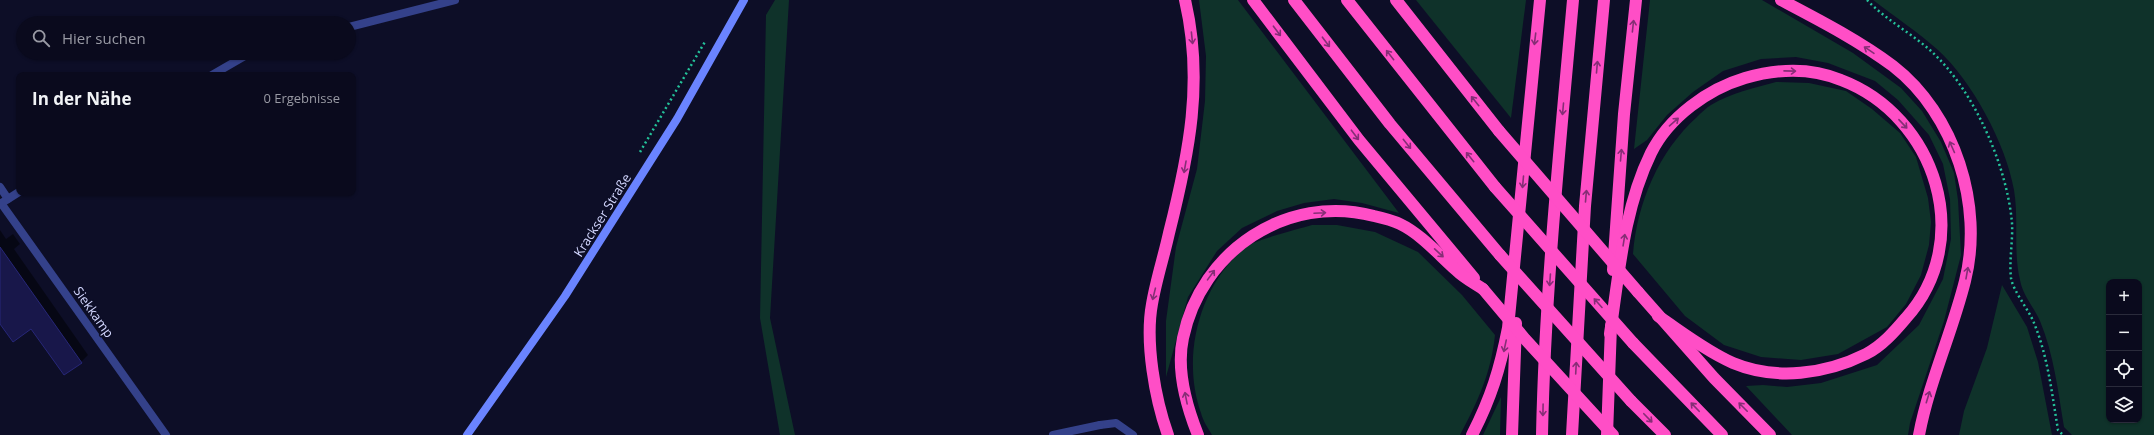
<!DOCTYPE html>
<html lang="de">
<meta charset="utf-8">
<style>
:root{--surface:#0a0a1d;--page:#131326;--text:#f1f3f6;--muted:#999aa4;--line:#2a2b3b}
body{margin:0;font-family:"Open Sans",sans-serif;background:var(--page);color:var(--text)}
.controls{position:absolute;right:12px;bottom:12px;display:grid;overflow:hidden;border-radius:8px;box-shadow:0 1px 3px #0004}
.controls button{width:36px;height:36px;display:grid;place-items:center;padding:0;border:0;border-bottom:1px solid var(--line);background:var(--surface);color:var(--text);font:20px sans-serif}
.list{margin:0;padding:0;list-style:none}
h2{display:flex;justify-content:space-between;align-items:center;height:52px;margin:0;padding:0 16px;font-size:17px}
h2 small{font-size:13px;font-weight:400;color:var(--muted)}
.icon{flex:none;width:22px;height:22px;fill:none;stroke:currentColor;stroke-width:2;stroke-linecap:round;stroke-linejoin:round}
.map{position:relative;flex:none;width:2154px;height:435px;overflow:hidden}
.search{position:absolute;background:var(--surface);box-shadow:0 1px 3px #0004;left:16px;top:16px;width:340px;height:44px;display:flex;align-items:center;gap:10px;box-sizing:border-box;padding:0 14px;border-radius:22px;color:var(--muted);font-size:15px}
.panel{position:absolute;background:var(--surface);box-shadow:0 1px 3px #0004;left:16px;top:72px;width:340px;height:124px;border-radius:8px}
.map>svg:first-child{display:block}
.green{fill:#0f322a;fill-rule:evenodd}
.shadow{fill:#0007}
.building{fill:#18174a;stroke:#272778}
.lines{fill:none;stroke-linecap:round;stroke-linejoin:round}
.path{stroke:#24c29a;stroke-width:2.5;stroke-dasharray:2 3;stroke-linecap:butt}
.lane{stroke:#34418a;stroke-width:8}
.street{stroke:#34418a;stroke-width:8}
.secondary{stroke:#6a84ff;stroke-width:8}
.highway{stroke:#ff4ec6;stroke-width:12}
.highway-bridge{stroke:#ff4ec6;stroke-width:12}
.oneway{stroke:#862e76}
.labels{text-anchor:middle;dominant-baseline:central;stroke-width:3;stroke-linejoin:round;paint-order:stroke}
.street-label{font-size:13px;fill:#d3d7ff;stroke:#0d0e27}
</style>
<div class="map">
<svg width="2154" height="435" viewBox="0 0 2154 435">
<rect width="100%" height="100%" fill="#0d0e27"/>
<g class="green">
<path d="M775,0H789L770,318L795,435H780L760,318L766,15Z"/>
<path d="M1199,0H1238L1399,213L1362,203L1334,199L1304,203L1277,211L1242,228L1217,251L1188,297L1166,377V321L1176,247L1197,169L1205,101L1206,56Z"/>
<path d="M1416,0H1526L1511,118Z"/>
<path d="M1650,0H1762L1853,53L1901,88L1922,111L1941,142L1954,173L1958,200L1961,255L1944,321L1910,423L1908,435H1792L1746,386L1763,385L1787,387L1821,383L1877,365L1919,325L1943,279L1951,239L1950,199L1943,164L1929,135L1898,100L1875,81L1828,63L1796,57L1761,59L1723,71L1693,92L1667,115L1647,140L1634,149Z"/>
<path d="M1873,0H2154V435H2072L2064,427C2058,391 2054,355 2040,321C2034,307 2023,296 2020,280C2013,251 2019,219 2014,190C2006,144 1972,81 1938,50C1918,32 1895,17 1873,0ZM2109,282H2139V420H2109Z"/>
<path d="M1776,82L1809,83L1846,91L1872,109L1900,133L1916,157L1928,198L1931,222L1929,245L1921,275L1906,304L1887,327L1838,354L1801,360L1761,357L1724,345L1685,316L1633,254C1637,203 1659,151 1697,117C1701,113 1706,108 1711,105C1731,93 1754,88 1776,82Z"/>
<path d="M1312,225H1337L1375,232L1418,252L1462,295L1495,335C1491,373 1478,401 1460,435H1212C1208,428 1203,421 1201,413C1181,357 1199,285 1246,247C1254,240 1299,229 1312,225Z"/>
<path d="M2002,285L2027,327L2038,362L2052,435H1959L1964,411L1987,348Z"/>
<path d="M1501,397L1500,435H1483Z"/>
</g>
<path class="shadow" d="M0,230L6,239L13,234L20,244L14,249L88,355L81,362L31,327L0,323Z"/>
<path class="building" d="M0,247L82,363L64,375L31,329L13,342L0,324Z"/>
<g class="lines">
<g class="path">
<path d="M1867,0C1886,20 1911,33 1931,51C1974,90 2007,166 2012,223C2013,241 2009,260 2011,278C2013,291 2029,310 2034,323C2048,357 2052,394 2058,430L2063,435"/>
<path d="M640,152L706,40"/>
</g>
<g class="lane">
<path d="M0,187L8,199"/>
<path d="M1100,425L1116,423L1133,435"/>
</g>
<g class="street">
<path d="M349,27L455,0"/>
<path d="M212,75L250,53"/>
<path d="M1,203L166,435"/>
<path d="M0,204L19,192"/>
<path d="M1053,435L1100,425"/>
</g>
<path class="secondary" d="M467,435L565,296L677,119L744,0"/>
<g class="highway">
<path d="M1253,0L1359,140L1474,278"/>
<path d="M1294,0L1390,124L1500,255"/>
<path d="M1347,0L1495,187"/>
<path d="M1396,0L1499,131"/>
<path d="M1781,0C1819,20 1858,40 1893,66C1955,114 1984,206 1965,281C1952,333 1929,382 1919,435"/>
<path d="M1613,270L1624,114L1636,0"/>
<path d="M1638,292L1714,378L1770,435"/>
<path d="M1610,334C1619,273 1624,208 1651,153C1669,117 1708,89 1745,78C1776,69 1810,67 1841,80C1936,116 1976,240 1906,318C1895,331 1882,346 1866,354C1826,374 1776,381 1733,363C1706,351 1682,332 1658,316"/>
<path d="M1633,343L1722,435"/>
<path d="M1631,401L1665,435"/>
<path d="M1168,435C1155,399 1145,342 1152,304C1156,280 1164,256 1169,233C1189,154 1204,81 1185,0"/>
<path d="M1198,435C1186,405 1176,370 1183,338C1201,251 1287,193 1374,216C1383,218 1392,220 1400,224C1421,234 1439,255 1456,270C1464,278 1474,283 1483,289"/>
<path d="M1472,435C1491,398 1500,369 1508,328L1540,0"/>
<path d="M1512,435L1516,323"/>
<path d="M1542,435C1545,290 1560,145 1573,0"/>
<path d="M1572,435L1585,206L1604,0"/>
<path d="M1607,435L1611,326"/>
</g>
<g class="highway-bridge">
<path d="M1499,131L1638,292"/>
<path d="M1495,187L1633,343"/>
<path d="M1500,255L1631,401"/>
<path d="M1483,289L1525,339L1613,435"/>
</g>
</g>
<defs><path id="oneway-shaft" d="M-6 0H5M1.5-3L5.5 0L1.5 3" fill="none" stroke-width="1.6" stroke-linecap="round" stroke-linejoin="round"/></defs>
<g class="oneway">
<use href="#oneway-shaft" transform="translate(1633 26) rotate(-84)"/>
<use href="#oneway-shaft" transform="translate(1277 31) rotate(53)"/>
<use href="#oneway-shaft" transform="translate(1192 38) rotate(84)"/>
<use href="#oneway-shaft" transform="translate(1535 39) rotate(97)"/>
<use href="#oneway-shaft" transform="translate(1326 42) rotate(53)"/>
<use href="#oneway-shaft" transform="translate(1869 50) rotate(-146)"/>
<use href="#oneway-shaft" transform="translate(1390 55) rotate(-128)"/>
<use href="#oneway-shaft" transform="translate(1597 67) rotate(-85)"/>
<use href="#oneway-shaft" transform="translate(1790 71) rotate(1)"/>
<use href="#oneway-shaft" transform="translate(1475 101) rotate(-129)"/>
<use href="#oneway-shaft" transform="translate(1563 109) rotate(95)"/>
<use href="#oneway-shaft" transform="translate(1674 122) rotate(-41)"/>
<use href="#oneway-shaft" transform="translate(1903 124) rotate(47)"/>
<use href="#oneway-shaft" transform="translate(1355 135) rotate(53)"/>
<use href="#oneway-shaft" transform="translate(1407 144) rotate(51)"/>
<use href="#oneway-shaft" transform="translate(1952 147) rotate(-114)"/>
<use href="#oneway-shaft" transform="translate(1621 155) rotate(-85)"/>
<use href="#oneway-shaft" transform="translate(1470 157) rotate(-129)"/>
<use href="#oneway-shaft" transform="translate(1185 167) rotate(100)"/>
<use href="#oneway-shaft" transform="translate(1523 182) rotate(95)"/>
<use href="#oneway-shaft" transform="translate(1586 196) rotate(-85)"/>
<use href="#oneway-shaft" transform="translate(1320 213) rotate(-3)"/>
<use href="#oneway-shaft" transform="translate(1624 240) rotate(-81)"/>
<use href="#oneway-shaft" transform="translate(1439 253) rotate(43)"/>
<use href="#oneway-shaft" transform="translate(1967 273) rotate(-80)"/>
<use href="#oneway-shaft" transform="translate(1211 275) rotate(-54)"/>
<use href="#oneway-shaft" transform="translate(1550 280) rotate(94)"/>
<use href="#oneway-shaft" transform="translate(1154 294) rotate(104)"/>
<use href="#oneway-shaft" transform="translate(1598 303) rotate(-132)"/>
<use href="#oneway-shaft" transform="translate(1505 346) rotate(102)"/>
<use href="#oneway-shaft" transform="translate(1576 368) rotate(-87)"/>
<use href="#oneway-shaft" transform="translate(1928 397) rotate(-73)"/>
<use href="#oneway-shaft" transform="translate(1186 398) rotate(-101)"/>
<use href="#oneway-shaft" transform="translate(1695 407) rotate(-134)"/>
<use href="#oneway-shaft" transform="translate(1743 407) rotate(-135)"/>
<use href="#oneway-shaft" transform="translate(1543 410) rotate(91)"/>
<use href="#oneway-shaft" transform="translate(1648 418) rotate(46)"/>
</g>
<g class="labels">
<g class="street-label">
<text transform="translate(602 215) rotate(-58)">Krackser Straße</text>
<text transform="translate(94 312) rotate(55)">Siekkamp</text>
</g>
</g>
</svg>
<div class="controls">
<button>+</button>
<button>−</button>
<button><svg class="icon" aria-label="locate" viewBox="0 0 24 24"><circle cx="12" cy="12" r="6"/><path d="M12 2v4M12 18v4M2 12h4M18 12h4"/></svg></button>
<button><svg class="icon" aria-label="layers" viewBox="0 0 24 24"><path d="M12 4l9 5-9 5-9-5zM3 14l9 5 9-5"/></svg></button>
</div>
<div class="search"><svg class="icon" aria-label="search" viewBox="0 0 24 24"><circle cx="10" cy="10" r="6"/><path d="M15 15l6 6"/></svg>Hier suchen</div>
<section class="panel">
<h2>In der Nähe<small>0 Ergebnisse</small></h2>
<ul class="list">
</ul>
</section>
</div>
